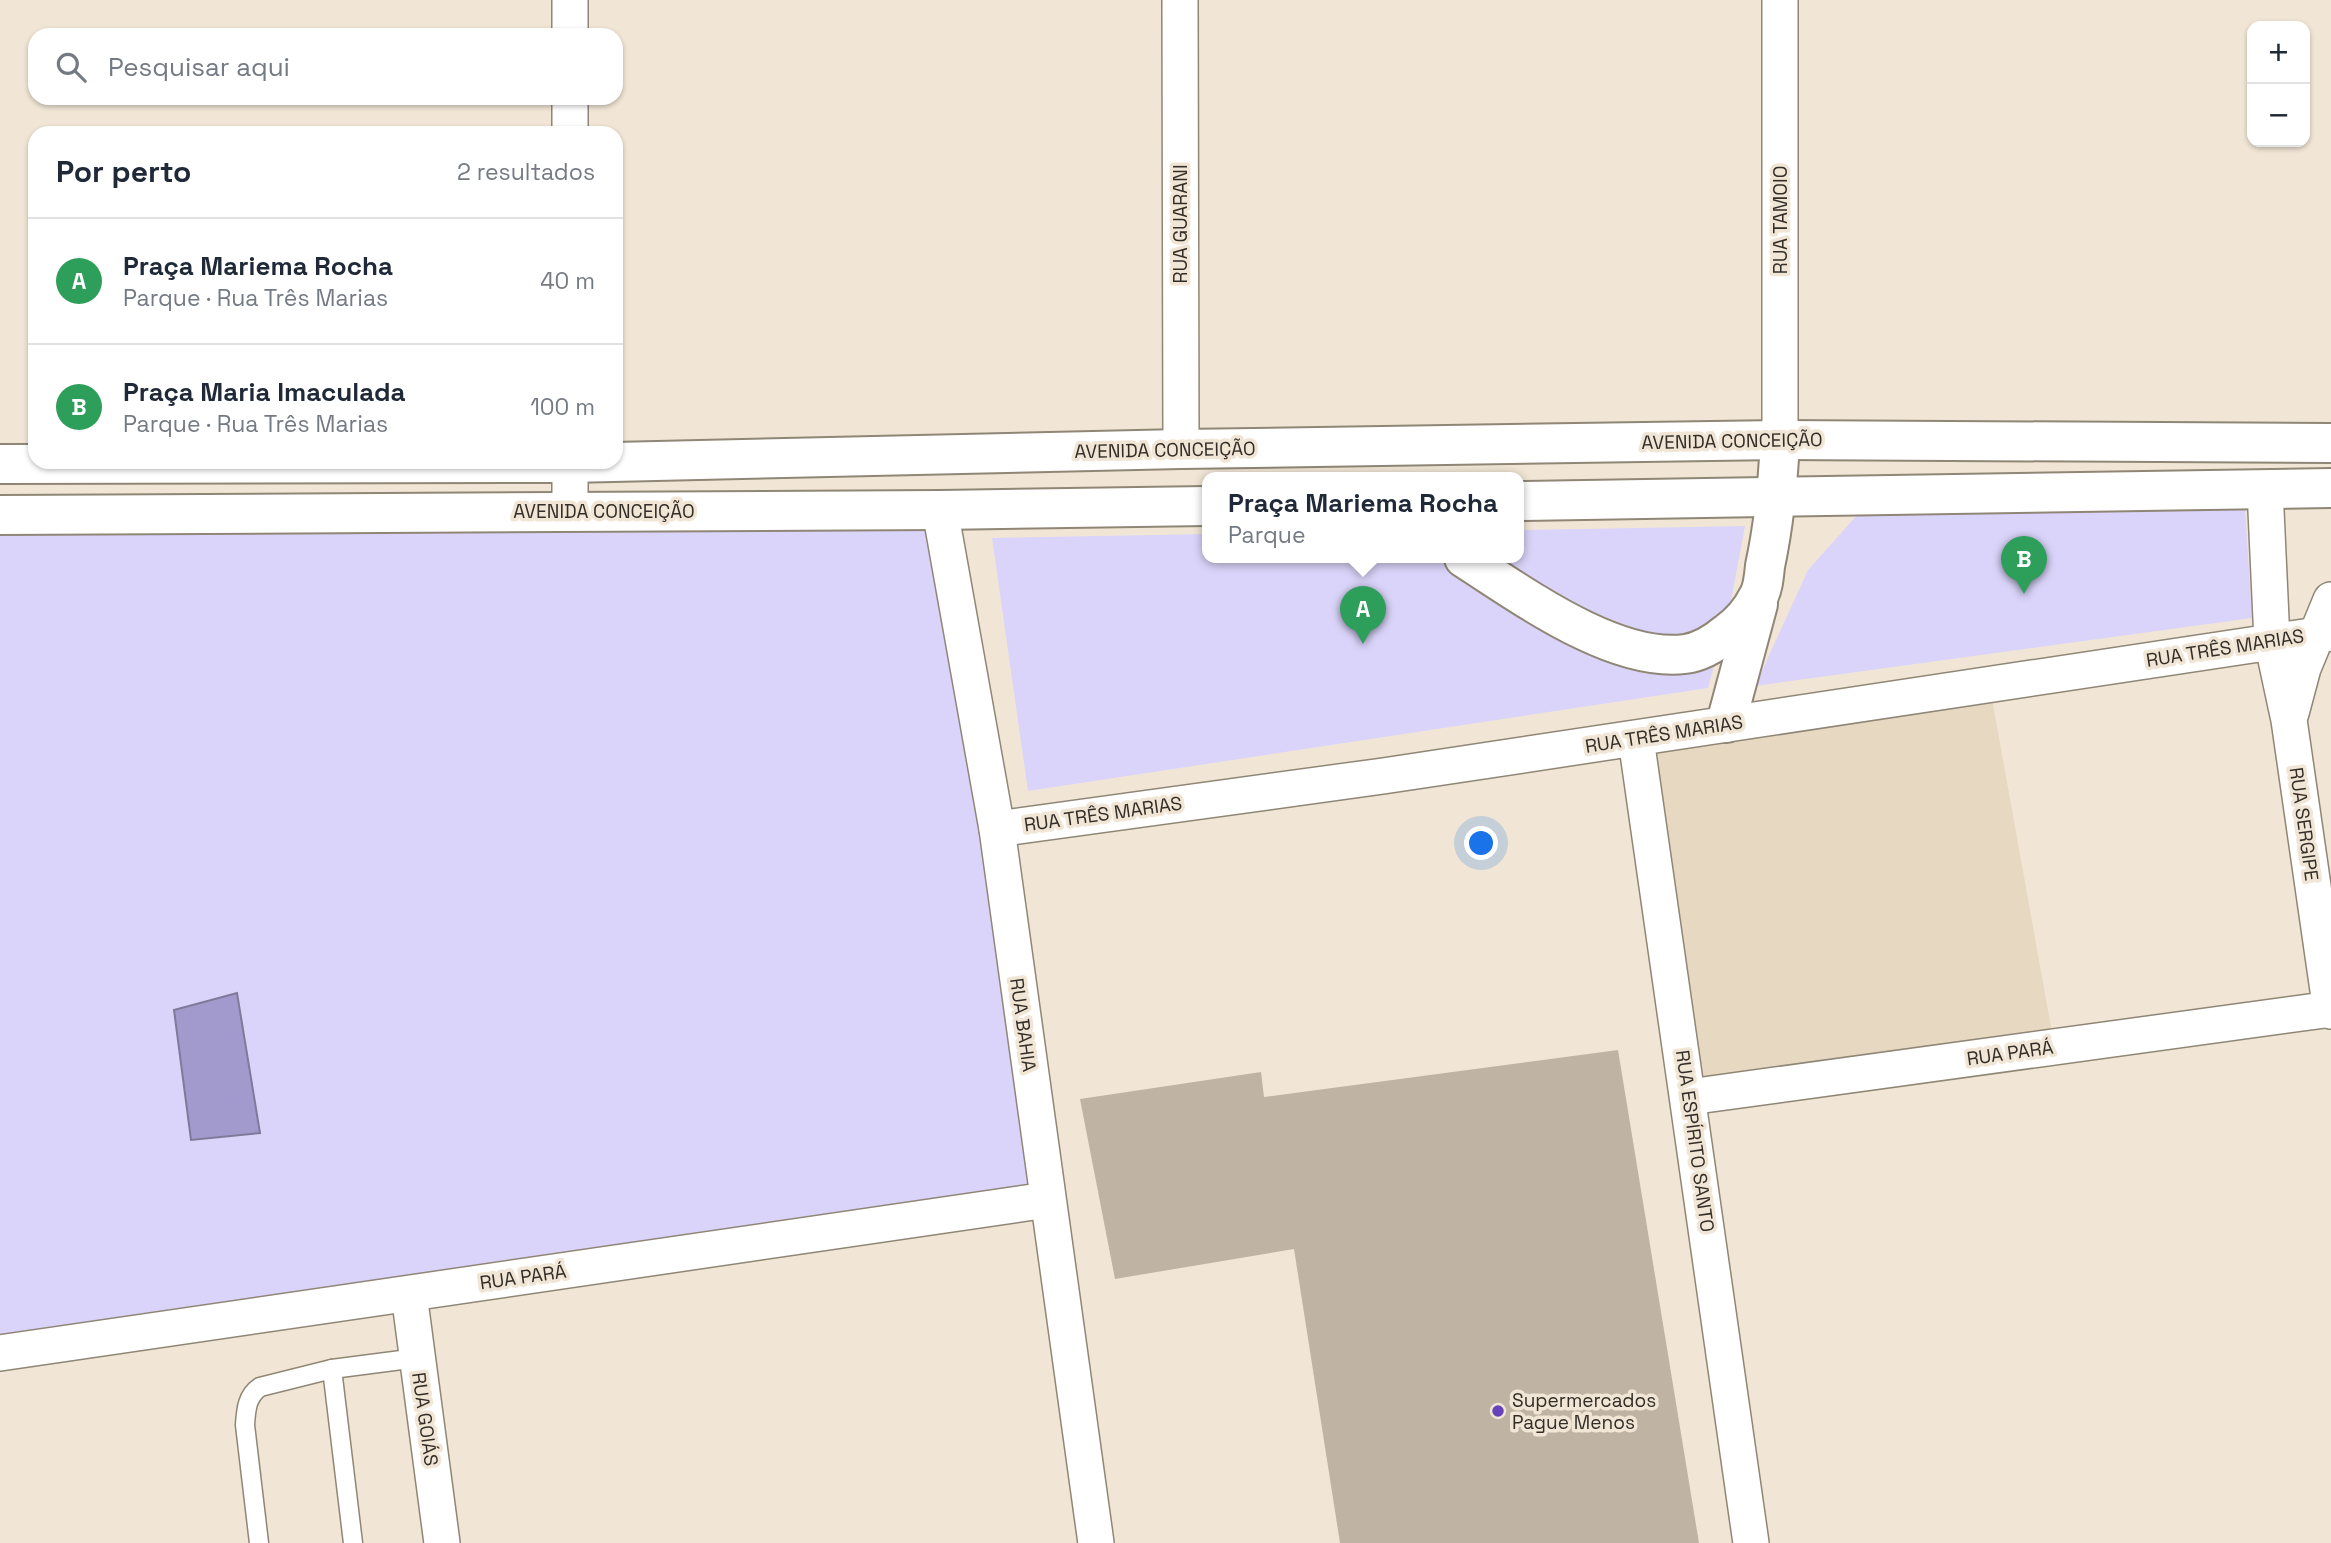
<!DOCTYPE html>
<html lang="pt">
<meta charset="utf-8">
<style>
:root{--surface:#fff;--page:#f6f6f7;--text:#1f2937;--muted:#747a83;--line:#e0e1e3;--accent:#b45309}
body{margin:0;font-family:"Space Grotesk",sans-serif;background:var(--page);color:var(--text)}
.controls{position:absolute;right:21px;top:21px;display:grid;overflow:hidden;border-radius:14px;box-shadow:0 2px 5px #0004}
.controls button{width:63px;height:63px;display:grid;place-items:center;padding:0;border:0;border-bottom:2px solid var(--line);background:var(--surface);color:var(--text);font:35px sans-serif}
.you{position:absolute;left:1482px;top:844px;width:24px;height:24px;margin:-18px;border:5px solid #fff;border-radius:50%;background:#1a73e8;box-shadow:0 0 0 10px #1a73e833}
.badge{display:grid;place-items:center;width:46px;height:46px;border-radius:50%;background:var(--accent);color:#fff;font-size:23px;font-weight:700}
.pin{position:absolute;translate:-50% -58px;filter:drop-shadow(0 2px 4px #0008)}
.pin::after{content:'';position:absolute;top:37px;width:24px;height:21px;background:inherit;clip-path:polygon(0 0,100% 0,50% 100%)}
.popup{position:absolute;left:1202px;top:472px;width:322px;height:91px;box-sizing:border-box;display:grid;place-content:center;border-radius:14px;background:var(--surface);filter:drop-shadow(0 2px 5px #0005);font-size:23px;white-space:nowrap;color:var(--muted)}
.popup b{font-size:26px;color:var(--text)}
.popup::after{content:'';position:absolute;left:50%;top:100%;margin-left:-14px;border:14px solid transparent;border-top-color:var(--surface)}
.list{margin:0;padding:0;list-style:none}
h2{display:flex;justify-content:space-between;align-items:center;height:91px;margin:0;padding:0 28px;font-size:30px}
h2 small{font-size:23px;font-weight:400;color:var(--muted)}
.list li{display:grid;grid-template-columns:46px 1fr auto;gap:21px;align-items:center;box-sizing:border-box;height:126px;padding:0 28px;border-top:2px solid var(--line)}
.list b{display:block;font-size:26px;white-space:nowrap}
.list p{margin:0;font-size:23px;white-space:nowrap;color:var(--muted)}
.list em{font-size:23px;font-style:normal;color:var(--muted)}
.icon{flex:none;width:38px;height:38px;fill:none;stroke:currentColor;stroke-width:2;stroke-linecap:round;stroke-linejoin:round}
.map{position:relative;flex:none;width:2331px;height:1543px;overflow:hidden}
.search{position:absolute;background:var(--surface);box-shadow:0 2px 5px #0004;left:28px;top:28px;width:595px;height:77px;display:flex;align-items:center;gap:18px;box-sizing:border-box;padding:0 24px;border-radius:21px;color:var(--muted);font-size:26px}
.panel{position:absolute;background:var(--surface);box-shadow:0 2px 5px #0004;left:28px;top:126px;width:595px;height:343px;border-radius:21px}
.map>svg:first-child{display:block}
.built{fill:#e7d8c2}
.green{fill:#dad4fa}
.water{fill:#a29acc;stroke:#80799a;stroke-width:2}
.building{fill:#bfb4a4}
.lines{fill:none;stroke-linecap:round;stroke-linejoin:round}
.lane-casing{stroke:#8f8676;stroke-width:21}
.street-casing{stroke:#8f8676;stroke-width:38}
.primary-casing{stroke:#8f8676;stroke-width:42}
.lane{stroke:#fff;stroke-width:18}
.street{stroke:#fff;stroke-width:35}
.primary{stroke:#fff;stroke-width:38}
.poi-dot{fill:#6743bb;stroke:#f1e6d5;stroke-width:2.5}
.labels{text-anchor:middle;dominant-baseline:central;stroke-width:7;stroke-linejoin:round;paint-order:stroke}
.street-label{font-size:19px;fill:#322d27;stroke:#f1e6d5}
.poi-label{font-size:19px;fill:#322d27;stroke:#f1e6d5;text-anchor:start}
</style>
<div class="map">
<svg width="2331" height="1543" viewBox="0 0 2331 1543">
<rect width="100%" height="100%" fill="#f1e6d5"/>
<path class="built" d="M1991,693L2053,1038L1697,1085L1644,747Z"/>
<g class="green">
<path d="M2245,509L2252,618L1755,686L1808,570L1859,513Z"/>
<path d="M0,515L942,519L1047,1200L0,1345Z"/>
<path d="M1745,526L1731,601L1708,688L1028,791L992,538L1207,534V558H1519V530Z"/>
</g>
<path class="water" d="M237,993L260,1133L191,1140L174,1010Z"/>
<path class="building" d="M1618,1050L1699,1543H1340L1294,1249L1115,1279L1080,1099L1261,1072L1264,1097Z"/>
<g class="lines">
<defs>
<g id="lane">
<path d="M332,1369L353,1543"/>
<path d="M259,1543L245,1425C246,1409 247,1396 260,1387L332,1369L417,1358"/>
</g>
<g id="street">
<path d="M570,0V35"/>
<path d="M1180,0L1181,449"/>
<path d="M570,98V133"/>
<path d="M1780,440V0"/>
<path d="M2265,489L2272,641L2289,720L2331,1011"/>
<path d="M940,510L997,829L1096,1543"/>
<path d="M570,511V462"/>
<path d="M2291,713L2303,668L2331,600"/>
<path d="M1636,739L1751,1543"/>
<path d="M997,829L1383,776L2331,633"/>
<path d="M1689,1097L2331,1009"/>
<path d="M409,1294L442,1543"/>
<path d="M0,1353L1047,1200"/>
</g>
<g id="primary">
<path d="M0,464L570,463L1181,449L1780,440L2331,443"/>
<path d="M1519,501L2331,488"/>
<path d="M0,515L940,510L1207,506"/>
<path d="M1464,558C1522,595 1614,663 1685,654C1701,652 1715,643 1727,633C1740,624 1751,611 1758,597C1763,589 1764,576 1765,566C1774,524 1778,483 1780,440"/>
<path d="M1726,723L1758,604"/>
</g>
</defs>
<use href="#lane" class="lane-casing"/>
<use href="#street" class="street-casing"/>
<use href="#primary" class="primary-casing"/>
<use href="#lane" class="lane"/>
<use href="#street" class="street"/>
<use href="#primary" class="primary"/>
</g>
<circle class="poi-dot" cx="1498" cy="1411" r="7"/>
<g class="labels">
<g class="street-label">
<text transform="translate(1780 220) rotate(-90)">RUA TAMOIO</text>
<text transform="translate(1180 224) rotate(-90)">RUA GUARANI</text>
<text transform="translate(1732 441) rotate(-1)">AVENIDA CONCEIÇÃO</text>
<text transform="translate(1165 450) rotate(-1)">AVENIDA CONCEIÇÃO</text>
<text x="604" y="511">AVENIDA CONCEIÇÃO</text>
<text transform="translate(2225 648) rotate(-9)">RUA TRÊS MARIAS</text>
<text transform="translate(1664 734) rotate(-9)">RUA TRÊS MARIAS</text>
<text transform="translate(1103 814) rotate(-8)">RUA TRÊS MARIAS</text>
<text transform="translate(2304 824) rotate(82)">RUA SERGIPE</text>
<text transform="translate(1023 1025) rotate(82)">RUA BAHIA</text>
<text transform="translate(2010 1053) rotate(-8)">RUA PARÁ</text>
<text transform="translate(1695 1141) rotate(82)">RUA ESPÍRITO SANTO</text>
<text transform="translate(523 1277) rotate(-8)">RUA PARÁ</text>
<text transform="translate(425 1419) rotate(82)">RUA GOIÁS</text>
</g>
<g class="poi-label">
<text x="1512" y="1400">Supermercados<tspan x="1512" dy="22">Pague Menos</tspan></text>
</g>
</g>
</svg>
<div class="controls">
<button>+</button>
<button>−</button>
</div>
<div class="you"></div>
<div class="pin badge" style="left:1363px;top:644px;background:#2e9e5b">A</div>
<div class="popup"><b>Praça Mariema Rocha</b>Parque</div>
<div class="pin badge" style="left:2024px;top:594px;background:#2e9e5b">B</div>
<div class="search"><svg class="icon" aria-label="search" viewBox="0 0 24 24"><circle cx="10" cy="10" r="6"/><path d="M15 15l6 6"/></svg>Pesquisar aqui</div>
<section class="panel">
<h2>Por perto<small>2 resultados</small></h2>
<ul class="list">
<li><span class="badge" style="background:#2e9e5b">A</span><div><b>Praça Mariema Rocha</b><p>Parque · Rua Três Marias</p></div><em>40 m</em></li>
<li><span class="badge" style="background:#2e9e5b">B</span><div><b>Praça Maria Imaculada</b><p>Parque · Rua Três Marias</p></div><em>100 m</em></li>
</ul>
</section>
</div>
